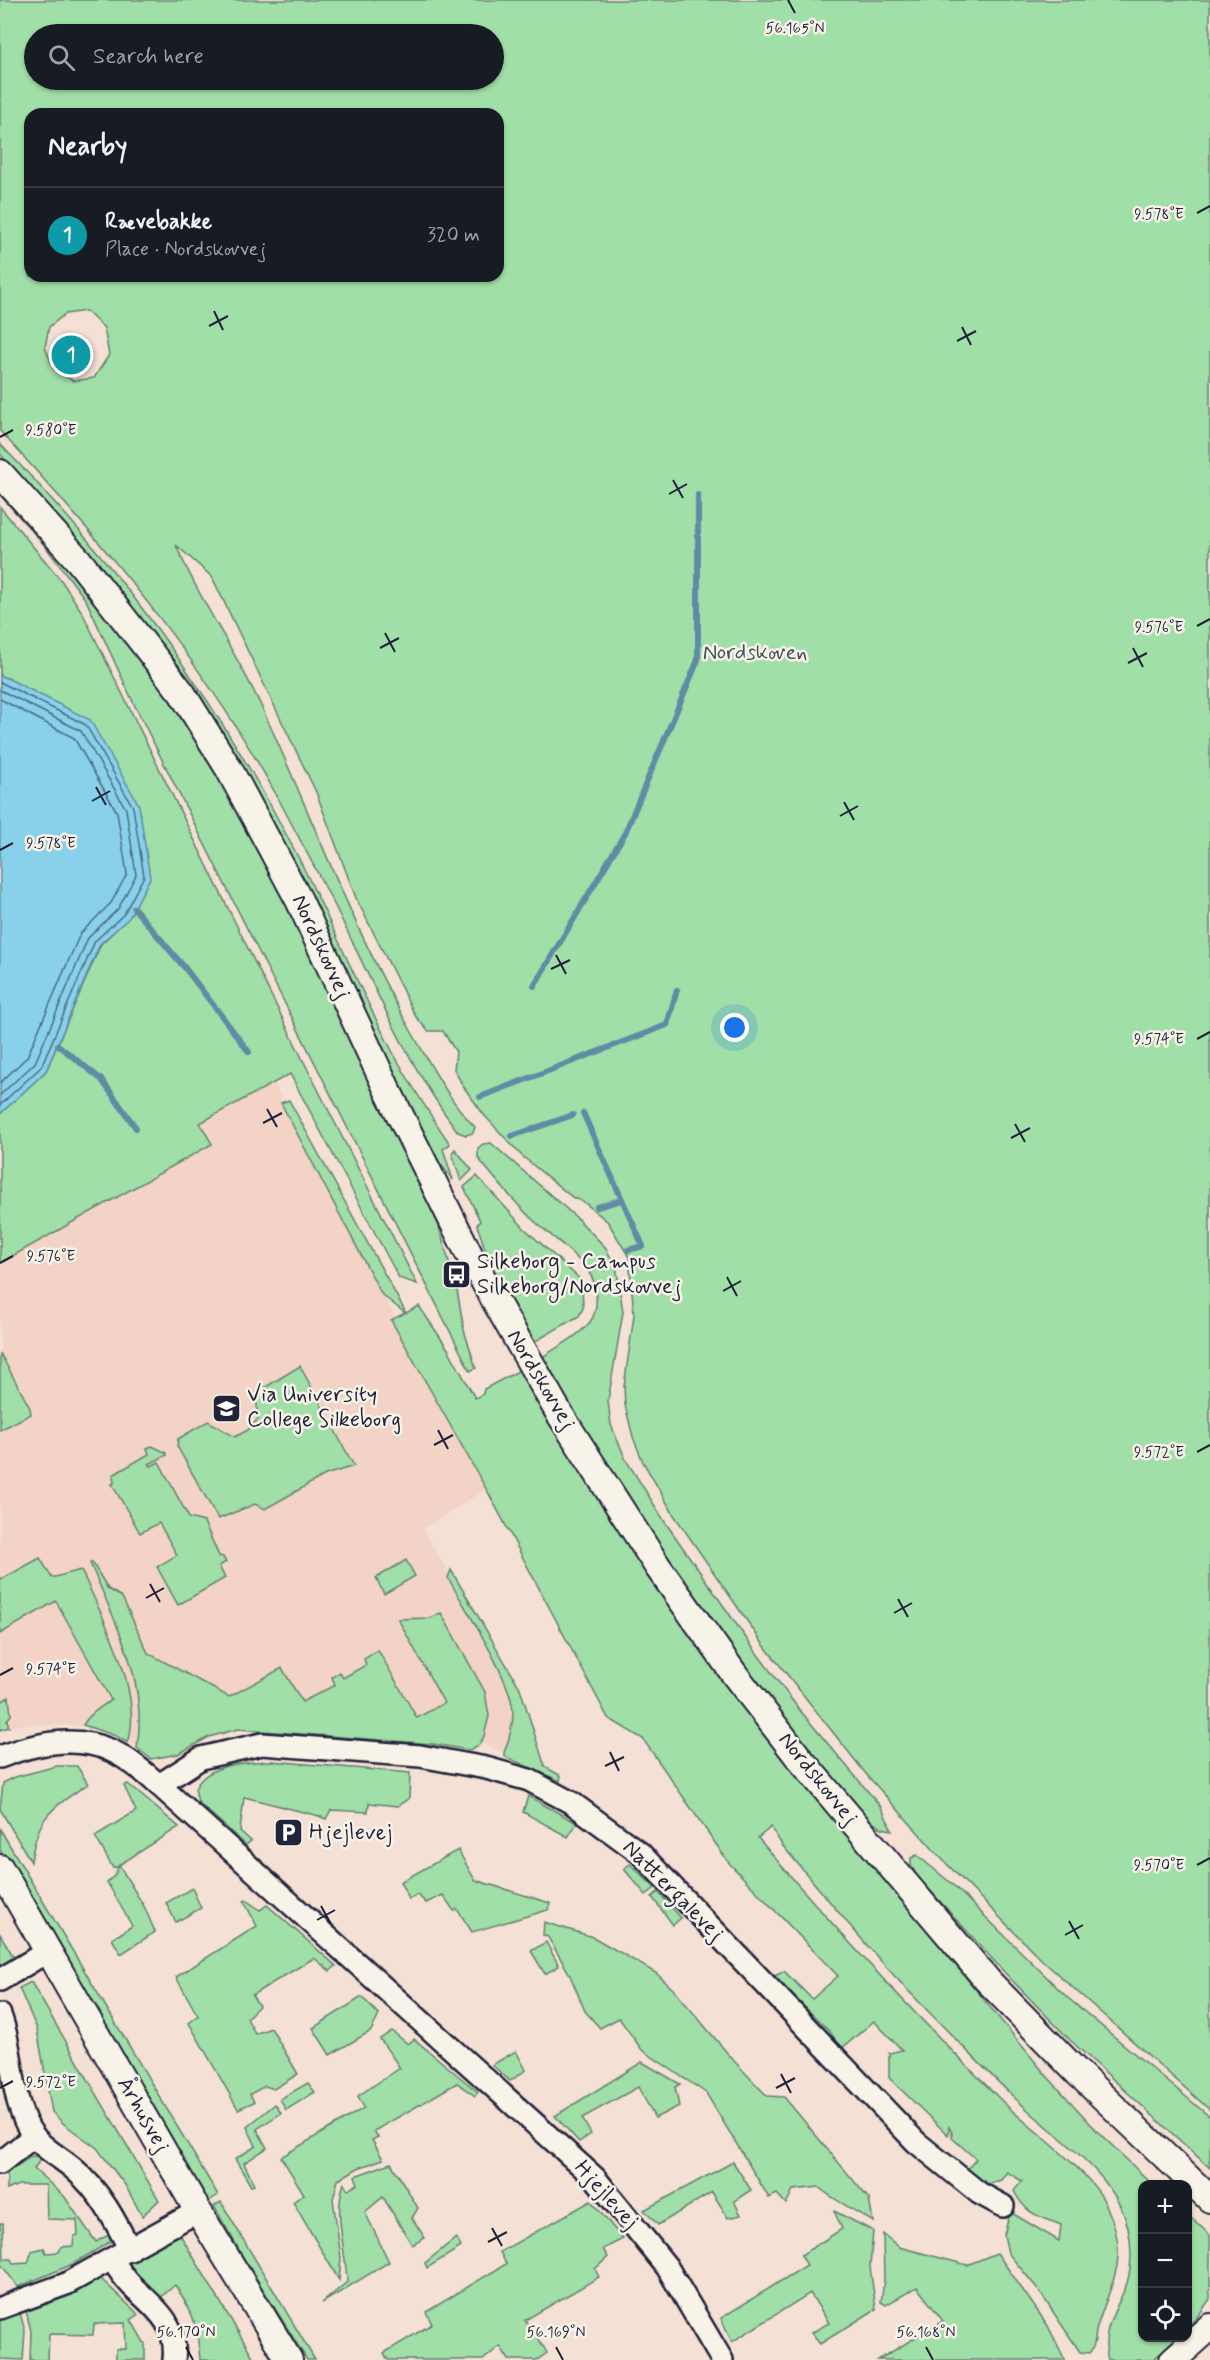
<!DOCTYPE html>
<meta charset="utf-8">
<style>
:root{--surface:#171b24;--page:#242831;--text:#f1f3f6;--muted:#9ea1a6;--line:#363941;--accent:#7c3aed}
body{margin:0;font-family:Mynerve,sans-serif;background:var(--page);color:var(--text)}
.controls{position:absolute;right:18px;bottom:18px;display:grid;overflow:hidden;border-radius:12px;box-shadow:0 2px 4px #0004}
.controls button{width:54px;height:54px;display:grid;place-items:center;padding:0;border:0;border-bottom:2px solid var(--line);background:var(--surface);color:var(--text);font:30px sans-serif}
.you{position:absolute;left:735px;top:1028px;width:21px;height:21px;margin:-15px;border:4px solid #fff;border-radius:50%;background:#1a73e8;box-shadow:0 0 0 9px #1a73e833}
.badge{display:grid;place-items:center;width:39px;height:39px;border-radius:50%;background:var(--accent);color:#fff;font-size:20px;font-weight:700}
.pin{position:absolute;translate:-50% -50%;border:3px solid #fff;box-shadow:0 2px 6px #0006}
.list{margin:0;padding:0;list-style:none}
h2{display:flex;justify-content:space-between;align-items:center;height:78px;margin:0;padding:0 24px;font-size:26px}
h2 small{font-size:20px;font-weight:400;color:var(--muted)}
.list li{display:grid;grid-template-columns:39px 1fr auto;gap:18px;align-items:center;box-sizing:border-box;height:96px;padding:0 24px;border-top:2px solid var(--line)}
.list b{display:block;font-size:22px;white-space:nowrap}
.list p{margin:0;font-size:20px;white-space:nowrap;color:var(--muted)}
.list em{font-size:20px;font-style:normal;color:var(--muted)}
.icon{flex:none;width:33px;height:33px;fill:none;stroke:currentColor;stroke-width:2;stroke-linecap:round;stroke-linejoin:round}
.map{position:relative;flex:none;width:1210px;height:2360px;overflow:hidden}
.search{position:absolute;background:var(--surface);box-shadow:0 2px 4px #0004;left:24px;top:24px;width:480px;height:66px;display:flex;align-items:center;gap:15px;box-sizing:border-box;padding:0 21px;border-radius:33px;color:var(--muted);font-size:22px}
.panel{position:absolute;background:var(--surface);box-shadow:0 2px 4px #0004;left:24px;top:108px;width:480px;height:174px;border-radius:18px}
.map>svg:first-child{display:block}
.built{fill:#f2d3c6}
.green{fill:#a0dfa7;stroke:#618071;stroke-width:1.5;fill-rule:evenodd}
.water{fill:#89d1ea;stroke:#608ba4;stroke-width:1.5}
.lines{fill:none;stroke-linecap:round;stroke-linejoin:round}
.shore{stroke:#4b6881;stroke-width:1.5}
.stream{stroke:#608ba4;stroke-width:6}
.minor-casing{stroke:#22223b;stroke-width:26}
.tertiary-casing{stroke:#22223b;stroke-width:30}
.minor{stroke:#f7f3e8;stroke-width:21}
.tertiary{stroke:#f7f3e8;stroke-width:26}
.ticks{fill:none;stroke:#22223b;stroke-width:2}
.labels{text-anchor:middle;dominant-baseline:central;stroke-width:5;stroke-linejoin:round;paint-order:stroke}
.park-label{font-size:22px;fill:#425156;stroke:#f7f3e8}
.street-label{font-size:22px;fill:#22223b;stroke:#f7f3e8}
.poi-label{font-size:22px;fill:#22223b;stroke:#f7f3e8;text-anchor:start}
.ticks-label{font-size:15px;text-anchor:middle;fill:#22223b;stroke:#f7f3e8;stroke-width:5;stroke-linejoin:round;paint-order:stroke}
</style>
<div class="map">
<svg width="1210" height="2360" viewBox="0 0 1210 2360">
<rect width="100%" height="100%" fill="#f4e0d4"/>
<filter id="ink" filterUnits="userSpaceOnUse"><feTurbulence type="fractalNoise" baseFrequency=".0167" numOctaves="2"/><feDisplacementMap in="SourceGraphic" scale="12" xChannelSelector="R" yChannelSelector="G"/><feConvolveMatrix kernelMatrix="1 2 1 2 8 2 1 2 1" color-interpolation-filters="sRGB"/></filter>
<g filter="url(#ink)">
<path class="built" d="M273,1081L405,1337L500,1480L423,1529L513,1684L518,1757L475,1741L236,1725L153,1753L97,1727L25,1724L0,1729V1213Z"/>
<g class="green">
<path d="M0,0H1210V2110L1043,1961L940,1857L866,1774L763,1644L674,1515L643,1462L633,1437L625,1405L624,1387L634,1315L629,1257L608,1222L585,1203L572,1197L522,1156L484,1115L463,1086L454,1069L456,1052L443,1031H428L416,1017L356,898L316,792L212,577L176,545C200,602 237,653 263,710C313,819 354,932 414,1036C432,1067 450,1102 475,1127L473,1133L466,1135L458,1132C406,1063 373,983 335,906C316,870 297,834 278,798C204,662 104,544 0,431ZM34,34H494V80H34ZM30,114H498V276H30ZM86,311L104,328L109,355L94,378L73,381L54,369L45,347L49,327L65,314Z"/>
<path d="M0,444C118,564 218,702 295,851C327,913 354,977 386,1039C404,1075 427,1110 450,1144L443,1149L453,1180L428,1148L322,919L283,840L238,759L163,649L128,602L73,535L0,454Z"/>
<path d="M0,475L170,697L219,775L267,861L438,1223L457,1290L464,1330L476,1368L470,1371L134,704L86,600L45,546L0,495Z"/>
<path d="M0,507L61,580L82,612L305,1064L417,1284L399,1278L290,1074L200,1123L212,1144L0,1263V1114L46,1071L101,944L129,917L10,679L0,676Z"/>
<path d="M289,1100L406,1313L419,1306L448,1349L475,1398L483,1394L484,1389L520,1370L784,1757L1046,2075L1098,2132L1152,2184H1142V2338H1177L1153,2360H1108C1100,2329 1117,2310 1127,2283C1132,2266 1132,2245 1128,2228C1115,2172 1056,2138 1017,2100C984,2069 952,2035 920,2003C871,1953 827,1898 782,1845L771,1827L758,1838C836,1931 919,2019 1005,2104C1033,2131 1093,2173 1107,2207C1130,2258 1113,2277 1098,2324C1094,2334 1097,2345 1089,2353L1080,2352L1037,2288L1008,2253L1004,2235L1010,2212L1059,2241L1061,2225C1038,2215 1027,2216 1014,2191L1022,2181L1007,2172L1001,2180L984,2185L967,2170L976,2159L952,2138V2133L949,2127L948,2135L889,2078V2053L902,2050L874,2021L841,2049L829,2030L773,1977L784,1971L812,1999L838,1976L729,1863L643,1739L608,1718L489,1494L391,1320L405,1313L382,1295L281,1103Z"/>
<path d="M491,1143L577,1218L606,1248L617,1271L623,1312L608,1401L611,1425L626,1460L665,1522L753,1648L798,1708L881,1807L892,1830L882,1828L865,1818L805,1746L702,1609L605,1463L541,1358C557,1347 578,1337 590,1322C599,1310 598,1286 590,1274C576,1253 552,1237 533,1220C513,1201 495,1179 478,1158V1148L483,1144Z"/>
<path d="M455,1149L472,1170L461,1181L452,1153Z"/>
<path d="M477,1176L525,1229L582,1281L583,1308L579,1316L534,1342L491,1266L477,1225L480,1221L464,1187Z"/>
<path d="M0,1353L30,1408L31,1414L0,1430Z"/>
<path d="M300,1366L354,1466L325,1475L265,1509L255,1504L218,1519L177,1446L178,1439L208,1421L235,1437L248,1430L258,1419L256,1393Z"/>
<path d="M152,1446L165,1452L167,1455L149,1464L151,1466L159,1462L189,1518L204,1522L219,1556L223,1557L226,1562L219,1566L225,1578L178,1605L157,1567L177,1555L159,1523L140,1533L112,1484L114,1483L113,1475L149,1454L147,1448Z"/>
<path d="M40,1558L52,1578L81,1570C102,1616 144,1693 128,1743L116,1736L83,1725C89,1714 101,1707 111,1700L56,1601L0,1634V1577L2,1579Z"/>
<path d="M406,1560L415,1576L384,1594L376,1578Z"/>
<path d="M92,1562L108,1589L122,1597L148,1653L229,1697L282,1668L302,1702L335,1685L332,1677L340,1672L343,1678L366,1665L364,1659L378,1650L417,1718L444,1703L398,1619L429,1618L441,1613L485,1692L489,1716L484,1736L479,1745L469,1750L433,1744L238,1729L209,1737L178,1754L151,1759L137,1748C148,1680 116,1625 90,1563Z"/>
<path d="M451,1570L520,1688L545,1767L561,1776L560,1781L506,1757L504,1753C509,1740 513,1726 513,1712C512,1680 465,1608 448,1578Z"/>
<path d="M0,1697L2,1701L9,1697L11,1715L7,1720L9,1727L0,1730Z"/>
<path d="M271,1761L410,1773L409,1798L398,1806L369,1803L368,1812L331,1810L326,1819L319,1816L244,1797L240,1831L251,1841L246,1845L198,1802L195,1789C206,1763 248,1762 271,1761Z"/>
<path d="M57,1766H77L88,1784C51,1809 37,1816 31,1862L0,1809L3,1783L15,1777Z"/>
<path d="M128,1784L179,1827L119,1865L145,1908L155,1932L121,1954L112,1939L132,1926L107,1882L114,1876L119,1866L113,1868L95,1836L136,1811L124,1786Z"/>
<path d="M528,1796L577,1823L568,1837L523,1812Z"/>
<path d="M0,1829L218,2195L209,2201L0,1850Z"/>
<path d="M458,1850L475,1880L550,1903L548,1910L472,1932L457,1909L454,1911L443,1895L426,1903L418,1895L409,1899L400,1882Z"/>
<path d="M917,1855L952,1884L1068,1998L1210,2117V2168L1070,2040L1004,1972L917,1876L911,1865V1858Z"/>
<path d="M630,1864L655,1888L646,1895L624,1869Z"/>
<path d="M192,1888L201,1908L176,1922L166,1903Z"/>
<path d="M658,1892L681,1918L673,1925L652,1897Z"/>
<path d="M246,1900L260,1910L267,1905L336,1966L330,1971L314,1958L252,1995L259,2006L247,2018L255,2034L271,2028L298,2074L274,2089L265,2086L250,2094L254,2102L238,2109L189,2023L198,2016L176,1977L257,1926L244,1901Z"/>
<path d="M544,1922L593,1937L656,1973L674,1990L735,2062L767,2096L784,2097L869,2199L873,2222C855,2210 835,2201 818,2187L793,2190L786,2204L777,2194L769,2198L706,2093L642,2050L619,2018L600,2028L585,2011L569,1973L548,1937L543,1935Z"/>
<path d="M0,1934L15,1959L0,1968Z"/>
<path d="M546,1942L559,1966L545,1974L531,1951Z"/>
<path d="M31,1982L159,2200L142,2216L125,2185L97,2148L64,2124L52,2112L37,2029L19,1988Z"/>
<path d="M362,1997L379,2015L371,2031L330,2055L313,2028Z"/>
<path d="M392,2031L408,2044L414,2039L478,2092L475,2096L457,2083L374,2131L378,2137L372,2140L383,2159L358,2168L338,2180L333,2199L341,2258L339,2280L293,2202L304,2194L281,2157L364,2108L358,2096L400,2068L380,2039Z"/>
<path d="M516,2051L526,2070L510,2081L492,2065Z"/>
<path d="M642,2062L680,2084L675,2087L679,2106L655,2118L638,2087L582,2118L591,2134L579,2142L555,2116Z"/>
<path d="M308,2083L315,2092L286,2110L280,2099Z"/>
<path d="M275,2104L281,2113L257,2129L267,2148L244,2163L254,2185L251,2186L235,2159L256,2146L247,2127Z"/>
<path d="M32,2156L39,2157L40,2160L34,2169L64,2196L96,2242L110,2234L113,2240L73,2264L18,2287L0,2263V2223H3L4,2259H11L13,2264L28,2263L32,2251L44,2248L46,2253L59,2252L61,2247L73,2246L74,2236L78,2235L77,2220L47,2219L46,2185H18L7,2190V2172Z"/>
<path d="M733,2162L751,2190L734,2201L741,2215L728,2218L712,2192L658,2225L644,2210Z"/>
<path d="M391,2163L418,2208L412,2218L425,2238L412,2245L383,2197L365,2212L389,2262L322,2303L347,2282C346,2249 333,2214 344,2183L348,2190L358,2184L355,2176Z"/>
<path d="M591,2201L623,2239L603,2249L608,2257L595,2269L599,2277L525,2320L529,2328L532,2327L547,2353L537,2360H509L500,2346L483,2360H388L384,2353L432,2324L426,2312L506,2264L500,2252Z"/>
<path d="M221,2202L315,2360H307L245,2260L214,2206Z"/>
<path d="M834,2211L873,2231L870,2267L876,2309L820,2344L811,2333L829,2323L810,2293L732,2342L721,2318L807,2265L801,2255L842,2229Z"/>
<path d="M1188,2215L1210,2235V2299L1201,2312L1188,2327Z"/>
<path d="M179,2233L255,2360H200C197,2325 195,2315 175,2285L161,2297L141,2281L130,2269V2262Z"/>
<path d="M883,2234L899,2247L967,2265L997,2253L1048,2326L1065,2360H878L943,2321L917,2287L886,2305L881,2302L884,2280Z"/>
<path d="M456,2238L461,2247L427,2268L425,2263Z"/>
<path d="M100,2278L136,2312L138,2315L131,2320L145,2344V2360H116V2349H126L125,2323L94,2324L93,2335L49,2334L48,2360H30L31,2331L26,2311Z"/>
<path d="M20,2313L25,2331L23,2360L0,2359V2320Z"/>
</g>
<path class="water" d="M0,676L9,679L90,720L139,805L150,878L129,918L100,944L46,1071L0,1114Z"/>
<g class="lines">
<g class="shore">
<path d="M0,682L86,725L133,807L144,876L124,914L95,941L41,1067L0,1105"/>
<path d="M0,690L81,731L126,809L136,875L118,909L88,938L35,1063L0,1095"/>
<path d="M0,699L74,738L117,812L127,874L111,903L80,934L27,1057L0,1083"/>
</g>
<g class="stream">
<path d="M134,908L185,968L249,1052"/>
<path d="M534,986L625,833L698,660V495"/>
<path d="M58,1045L102,1080L136,1128"/>
<path d="M480,1097L667,1025L677,990"/>
<path d="M583,1113L643,1246L628,1250"/>
<path d="M512,1136L573,1115"/>
<path d="M597,1207L621,1200"/>
</g>
<defs>
<g id="minor">
<path d="M0,1757C33,1744 75,1735 110,1750C128,1758 144,1772 159,1785L595,2178L667,2267L722,2360"/>
<path d="M159,1785L201,1758L262,1744L420,1756L486,1768L529,1780L572,1803L640,1853L916,2142L979,2193L1003,2206"/>
<path d="M0,1980L48,1951"/>
<path d="M0,2015C15,2053 9,2101 33,2135C44,2150 62,2158 75,2170C100,2191 116,2222 130,2250"/>
<path d="M0,2163L34,2136"/>
<path d="M112,2259C118,2269 124,2278 132,2286C155,2308 178,2323 174,2360"/>
<path d="M0,2308L66,2284L198,2211"/>
</g>
<g id="tertiary">
<path d="M0,473L79,561L182,693L229,769L299,900L387,1089L472,1260L559,1413L658,1567L735,1675L800,1759L988,1981L1078,2073L1210,2199"/>
<path d="M0,1868L198,2211L289,2360"/>
<path d="M1173,2360L1210,2327"/>
</g>
</defs>
<use href="#minor" class="minor-casing"/>
<use href="#tertiary" class="tertiary-casing"/>
<use href="#minor" class="minor"/>
<use href="#tertiary" class="tertiary"/>
</g>
</g>
<path class="ticks" d="M788,0L795,13M1197,213L1210,206M214,311L223,330M209,326L228,316M962,327L971,345M957,341L976,331M0,437L13,430M673,480L683,498M669,494L687,484M1197,626L1210,619M385,633L395,652M380,648L399,638M1133,648L1143,667M1128,663L1147,653M96,787L106,805M92,801L110,791M844,802L854,820M840,816L858,806M0,850L13,843M556,955L566,974M551,969L570,960M1197,1039L1210,1032M267,1109L277,1127M263,1123L282,1113M1015,1124L1025,1142M1011,1138L1030,1128M0,1263L13,1256M727,1277L737,1296M723,1291L741,1281M438,1430L448,1449M434,1445L453,1435M1197,1452L1210,1445M150,1584L160,1602M146,1598L164,1588M898,1599L908,1617M894,1613L912,1603M0,1675L13,1668M610,1752L619,1771M605,1766L624,1757M1197,1865L1210,1858M321,1906L331,1924M317,1920L335,1910M1069,1921L1079,1939M1065,1935L1083,1925M781,2074L791,2093M0,2088L13,2081M776,2088L795,2078M492,2228L502,2246M488,2242L507,2232M186,2347L193,2360M556,2347L563,2360M926,2347L933,2360"/>
<defs>
<symbol id="bus-square" viewBox="-11 -11 22 22"><rect x="-9" y="-9" width="18" height="18" rx="4" fill="#22223b" stroke="#f7f3e8"/><path d="M-5-6H5V4H4V6H2V4H-2V6H-4V4H-5ZM-3.5-4V0h7V-4ZM-3.5 1.2v1.5H-2V1.2ZM2 1.2v1.5H3.5V1.2Z" fill="#fff"/></symbol>
<symbol id="university-square" viewBox="-11 -11 22 22"><rect x="-9" y="-9" width="18" height="18" rx="4" fill="#22223b" stroke="#f7f3e8"/><path d="M0-5L7-2L0 1L-7-2ZM-4 1L0 2.5L4 1V4Q0 6-4 4Z" fill="#fff"/></symbol>
<symbol id="parking-square" viewBox="-11 -11 22 22"><rect x="-9" y="-9" width="18" height="18" rx="4" fill="#22223b" stroke="#f7f3e8"/><path d="M-3.5-5.5H1a3.5 3.5 0 0 1 0 7H-1V5.5H-3.5ZM-1-3.4V-.6H.8a1.4 1.4 0 0 0 0-2.8Z" fill="#fff"/></symbol>
</defs>
<g fill-rule="evenodd">
<use href="#bus-square" x="440" y="1258" width="33" height="33"/>
<use href="#university-square" x="210" y="1392" width="33" height="33"/>
<use href="#parking-square" x="272" y="1816" width="33" height="33"/>
</g>
<g class="labels">
<g class="park-label">
<text x="755" y="653">Nordskoven</text>
</g>
<g class="street-label">
<text transform="translate(321 947) rotate(65)">Nordskovvej</text>
<text transform="translate(541 1380) rotate(59)">Nordskovvej</text>
<text transform="translate(818 1779) rotate(51)">Nordskovvej</text>
<text transform="translate(673 1891) rotate(45)">Nattergalevej</text>
<text transform="translate(143 2115) rotate(60)">Århusvej</text>
<text transform="translate(606 2195) rotate(48)">Hjejlevej</text>
</g>
<g class="poi-label">
<text x="477" y="1262">Silkeborg - Campus<tspan x="477" dy="25">Silkeborg/Nordskovvej</tspan></text>
<text x="247" y="1395">Via University<tspan x="247" dy="25">College Silkeborg</tspan></text>
<text x="309" y="1833">Hjejlevej</text>
</g>
</g>
<g class="ticks-label">
<text x="795" y="33">56.165°N</text>
<text x="1159" y="219">9.578°E</text>
<text x="51" y="435">9.580°E</text>
<text x="1159" y="632">9.576°E</text>
<text x="51" y="848">9.578°E</text>
<text x="1159" y="1044">9.574°E</text>
<text x="51" y="1261">9.576°E</text>
<text x="1159" y="1457">9.572°E</text>
<text x="51" y="1674">9.574°E</text>
<text x="1159" y="1870">9.570°E</text>
<text x="51" y="2087">9.572°E</text>
<text x="186" y="2337">56.170°N</text>
<text x="556" y="2337">56.169°N</text>
<text x="926" y="2337">56.168°N</text>
</g>
</svg>
<div class="controls">
<button>+</button>
<button>−</button>
<button><svg class="icon" aria-label="locate" viewBox="0 0 24 24"><circle cx="12" cy="12" r="6"/><path d="M12 2v4M12 18v4M2 12h4M18 12h4"/></svg></button>
</div>
<div class="you"></div>
<div class="pin badge" style="left:71px;top:355px;background:#0f9aa8">1</div>
<div class="search"><svg class="icon" aria-label="search" viewBox="0 0 24 24"><circle cx="10" cy="10" r="6"/><path d="M15 15l6 6"/></svg>Search here</div>
<section class="panel">
<h2>Nearby<small></small></h2>
<ul class="list">
<li><span class="badge" style="background:#0f9aa8">1</span><div><b>Rævebakke</b><p>Place · Nordskovvej</p></div><em>320 m</em></li>
</ul>
</section>
</div>
